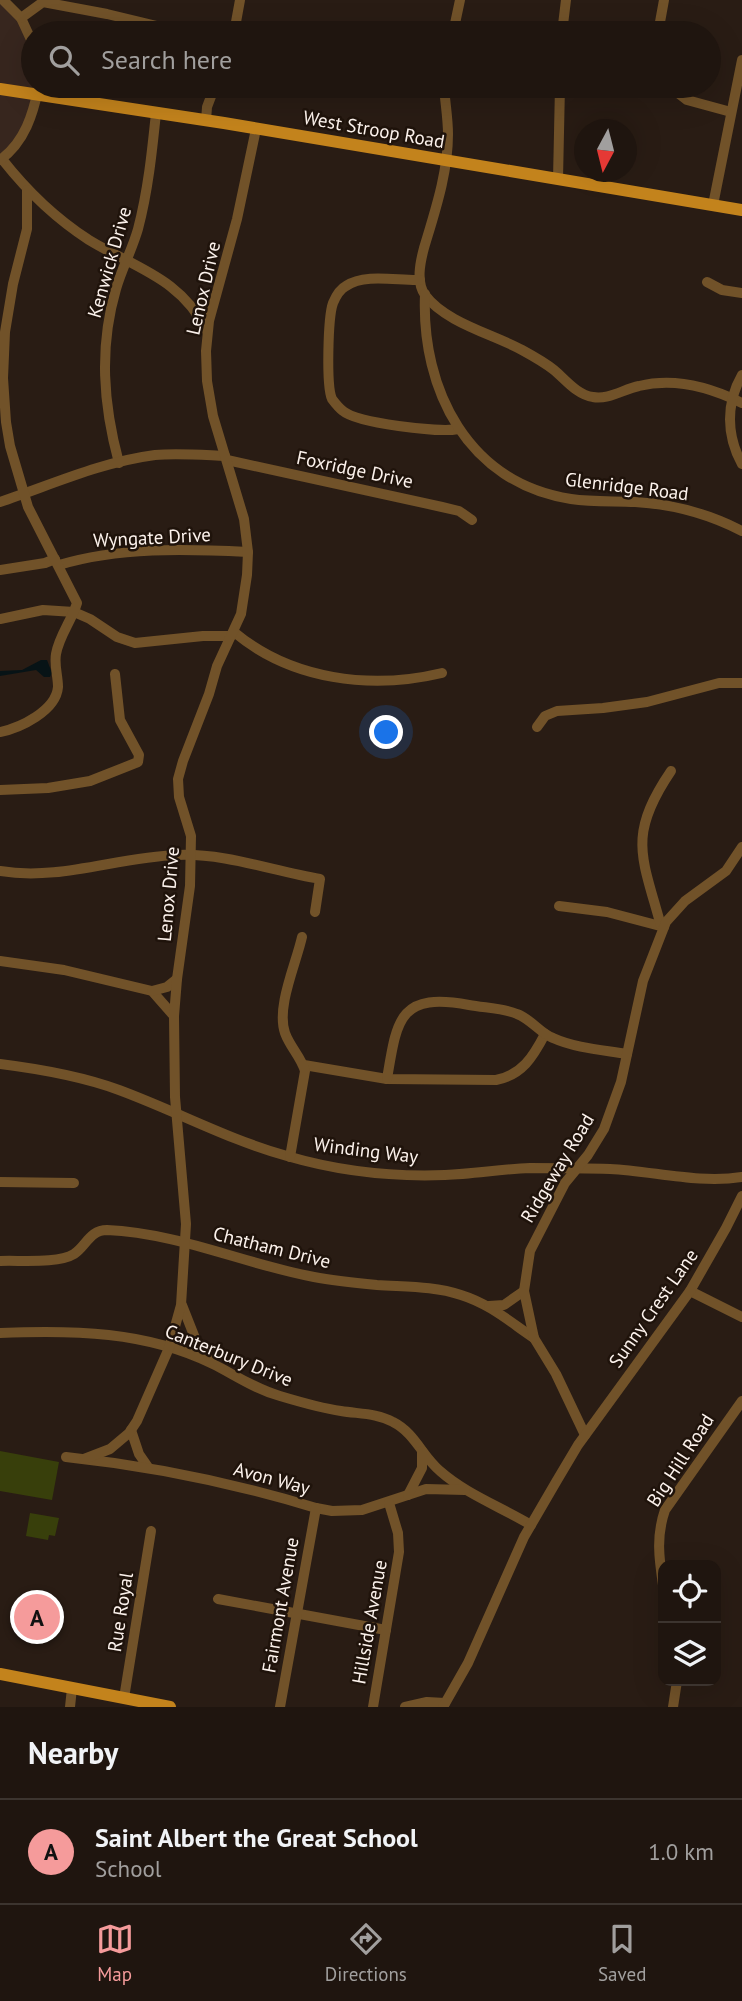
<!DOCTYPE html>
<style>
:root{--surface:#1f150f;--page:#2c221d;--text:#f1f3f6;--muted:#a19f9e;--line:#3c342f;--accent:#f59b9b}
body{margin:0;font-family:"PT Sans",sans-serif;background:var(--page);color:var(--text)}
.controls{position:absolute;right:21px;bottom:21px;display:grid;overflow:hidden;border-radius:14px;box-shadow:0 7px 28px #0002}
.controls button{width:63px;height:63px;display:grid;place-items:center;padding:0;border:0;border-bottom:2px solid var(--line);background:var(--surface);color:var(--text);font:35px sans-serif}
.compass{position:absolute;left:574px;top:119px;width:63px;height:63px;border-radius:50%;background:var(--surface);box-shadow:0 7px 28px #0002;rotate:187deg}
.you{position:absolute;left:387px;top:733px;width:24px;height:24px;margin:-18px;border:5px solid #fff;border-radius:50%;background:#1a73e8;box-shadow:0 0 0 10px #1a73e833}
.badge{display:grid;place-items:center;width:46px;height:46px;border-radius:50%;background:var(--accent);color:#111;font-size:23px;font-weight:700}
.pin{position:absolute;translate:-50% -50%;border:4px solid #fff;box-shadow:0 2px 7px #0006}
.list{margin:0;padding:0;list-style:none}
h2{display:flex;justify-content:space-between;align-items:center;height:91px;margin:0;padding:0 28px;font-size:30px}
h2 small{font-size:23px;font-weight:400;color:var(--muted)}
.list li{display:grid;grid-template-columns:46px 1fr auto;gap:21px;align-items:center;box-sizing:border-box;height:105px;padding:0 28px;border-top:2px solid var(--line)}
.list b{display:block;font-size:26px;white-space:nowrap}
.list p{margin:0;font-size:23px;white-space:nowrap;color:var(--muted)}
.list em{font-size:23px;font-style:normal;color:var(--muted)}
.icon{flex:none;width:38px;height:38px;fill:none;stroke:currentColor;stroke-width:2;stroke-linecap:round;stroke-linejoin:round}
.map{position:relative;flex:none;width:742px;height:1707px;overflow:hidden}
.search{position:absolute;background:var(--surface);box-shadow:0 7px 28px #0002;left:21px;right:21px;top:21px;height:77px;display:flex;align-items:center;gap:18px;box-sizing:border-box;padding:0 24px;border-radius:38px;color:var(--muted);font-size:26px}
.sheet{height:196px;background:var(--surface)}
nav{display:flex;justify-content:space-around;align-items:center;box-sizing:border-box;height:98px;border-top:2px solid var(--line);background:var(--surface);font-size:19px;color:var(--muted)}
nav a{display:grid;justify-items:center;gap:4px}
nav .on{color:var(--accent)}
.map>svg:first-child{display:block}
.commercial{fill:#37261e}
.green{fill:#383f0b}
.water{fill:#071316}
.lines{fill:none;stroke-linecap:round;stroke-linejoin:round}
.minor{stroke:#715229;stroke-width:10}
.major{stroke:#c3831c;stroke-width:12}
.labels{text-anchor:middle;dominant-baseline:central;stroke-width:5;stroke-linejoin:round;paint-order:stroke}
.street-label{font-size:19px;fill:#fcf2ec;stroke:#1f130b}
</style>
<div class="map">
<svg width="742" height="1707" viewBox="0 0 742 1707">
<rect width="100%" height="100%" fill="#291c14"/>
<path class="commercial" d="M0,0H3L33,44V86H39L32,116L0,160Z"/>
<g class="green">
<path d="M0,1451L59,1462L52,1500L0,1491Z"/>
<path d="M30,1513L59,1518L55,1536L49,1535L48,1540L26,1536Z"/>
</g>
<path class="water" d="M41,660H47L52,673L50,677H44L36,670L0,676V671L22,670Z"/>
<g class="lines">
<g class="minor">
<path d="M3,0L21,18L33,44"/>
<path d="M21,18L43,2L107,14L186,33"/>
<path d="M234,33L240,0"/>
<path d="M453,33L460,0"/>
<path d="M562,33L566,0"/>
<path d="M658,33L664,0"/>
<path d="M444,86C445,102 448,118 448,134C448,173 435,211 424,248C420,263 416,282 425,295C446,323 493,334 522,350C533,356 544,362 554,370C565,379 577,395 593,397C608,400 624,389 639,386C675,377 710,387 742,403"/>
<path d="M669,86L687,100L731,112"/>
<path d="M206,121L207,107L215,86"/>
<path d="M2,159C27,191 55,218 89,240C135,268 181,278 207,331"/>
<path d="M0,160C25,142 33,114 39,86"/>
<path d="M558,179L560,86"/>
<path d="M713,205L742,60"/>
<path d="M420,280C398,281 365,273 346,286C340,289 336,296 333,303C328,317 326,386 332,399C335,403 339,408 343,411C357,423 439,433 458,429"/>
<path d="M707,282L722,290L742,293"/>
<path d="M425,294C421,390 468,483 571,499C592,502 613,501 635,502C672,504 709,514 742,531"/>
<path d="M742,375C726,403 726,435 742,464"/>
<path d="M227,460L442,507L459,511L472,520"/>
<path d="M119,463C103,404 99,347 116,289C122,268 132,250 138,229C148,191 152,152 156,113"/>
<path d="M0,502C51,485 101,462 155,455C178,453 202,455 225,456"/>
<path d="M59,565C119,547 185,549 248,552"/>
<path d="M0,570L45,563L55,559"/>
<path d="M0,619L43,610L74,612L90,619L117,637L135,643L203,636H231"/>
<path d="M234,632C291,680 371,690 442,673"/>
<path d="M537,727L545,716L557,711L603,708L647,702L719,683H742"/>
<path d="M0,732C20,728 56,711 58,687C58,676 54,665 56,654C59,636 72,620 77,603L28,507L10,446L6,422L3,378L5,332L13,284L27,229V190"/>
<path d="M0,790L48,788L90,781L138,762L139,755L120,720L115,674"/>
<path d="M0,871C60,881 117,857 177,855C226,853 272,871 320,879L315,912"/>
<path d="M559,906L607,912L664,927"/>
<path d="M661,926C642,856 627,836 671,771"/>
<path d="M0,961L64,970L152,991L174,1016"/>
<path d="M152,991L167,987L177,979"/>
<path d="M0,1064C40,1069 81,1076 119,1090C176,1111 229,1140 287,1156C338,1171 392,1177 445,1175C473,1174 502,1169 530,1168C556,1168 583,1168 610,1169C653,1171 699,1184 742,1177"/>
<path d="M304,1065L387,1079L496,1080C522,1075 533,1057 545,1034"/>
<path d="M387,1079C397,1019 399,992 469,1005C485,1008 503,1008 517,1014C531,1019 540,1033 553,1038C575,1048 603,1050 627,1054"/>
<path d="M290,1157L305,1071C301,1057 290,1047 285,1033C276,1007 296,964 302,937"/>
<path d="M0,1182L74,1183"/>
<path d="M0,1261C19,1260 58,1264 74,1254C86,1246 90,1230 107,1230C178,1233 244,1264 314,1277C335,1281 356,1283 377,1285C405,1287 434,1286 461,1295C490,1304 510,1322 534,1338"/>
<path d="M690,1291L742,1317"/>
<path d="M182,1305L197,1343L212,1363"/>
<path d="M489,1306L504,1305L524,1291"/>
<path d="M0,1333C73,1330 146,1331 213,1364C235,1375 255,1389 280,1396C300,1402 320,1408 341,1411C359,1414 377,1413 393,1422C415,1433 422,1456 440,1471C466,1494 501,1507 531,1525"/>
<path d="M131,1430L139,1454L148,1467"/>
<path d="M585,1435L556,1374L534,1338L524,1291L530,1251L565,1183L588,1155L604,1129L621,1082L643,981L666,922L685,901L726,871L742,847"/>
<path d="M66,1457C151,1466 234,1483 316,1508L332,1511L362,1510L426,1489L465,1490"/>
<path d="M84,1459L110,1449L129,1433L137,1421L169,1348L181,1305L186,1224L175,1097L174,1016L177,979L190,886L191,836L179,797L178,779L183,761L209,694L217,666L241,614L247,575L248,552L244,519L213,416L207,381L206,351L209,321L237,219L256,129"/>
<path d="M408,1495L422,1468V1451"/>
<path d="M663,1585C659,1558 656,1536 665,1510L742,1401"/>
<path d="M218,1599L386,1630"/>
<path d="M124,1698L151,1531"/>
<path d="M70,1707L72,1688"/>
<path d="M280,1707L316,1508"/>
<path d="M373,1707L399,1552L398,1533L389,1503"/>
<path d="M405,1707L427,1702L445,1703"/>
<path d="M443,1707L468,1663L524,1537L556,1482L578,1445L690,1291L726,1228L742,1196"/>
<path d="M673,1707L677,1681"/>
</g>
<g class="major">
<path d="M0,89L224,123L742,210"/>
<path d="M0,1674L170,1707"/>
</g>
</g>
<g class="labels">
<g class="street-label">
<text transform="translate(374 129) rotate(10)">West Stroop Road</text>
<text transform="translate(109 262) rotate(-74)">Kenwick Drive</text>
<text transform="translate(203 288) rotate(-77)">Lenox Drive</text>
<text transform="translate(355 469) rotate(12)">Foxridge Drive</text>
<text transform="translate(627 486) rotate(7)">Glenridge Road</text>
<text transform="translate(152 537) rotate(-3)">Wyngate Drive</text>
<text transform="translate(168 894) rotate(-85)">Lenox Drive</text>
<text transform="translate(366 1150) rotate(7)">Winding Way</text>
<text transform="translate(557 1168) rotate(-59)">Ridgeway Road</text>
<text transform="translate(272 1247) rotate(14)">Chatham Drive</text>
<text transform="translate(653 1308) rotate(-55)">Sunny Crest Lane</text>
<text transform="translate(229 1355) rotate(22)">Canterbury Drive</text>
<text transform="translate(680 1460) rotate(-57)">Big Hill Road</text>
<text transform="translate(272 1478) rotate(15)">Avon Way</text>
<text transform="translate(280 1605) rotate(-80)">Fairmont Avenue</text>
<text transform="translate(120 1612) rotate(-81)">Rue Royal</text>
<text transform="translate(369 1622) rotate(-80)">Hillside Avenue</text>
</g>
</g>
</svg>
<div class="controls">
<button><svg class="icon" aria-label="locate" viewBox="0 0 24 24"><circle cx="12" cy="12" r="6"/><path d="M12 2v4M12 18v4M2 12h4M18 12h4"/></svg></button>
<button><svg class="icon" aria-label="layers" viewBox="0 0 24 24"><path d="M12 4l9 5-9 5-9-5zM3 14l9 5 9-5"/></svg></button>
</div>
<svg class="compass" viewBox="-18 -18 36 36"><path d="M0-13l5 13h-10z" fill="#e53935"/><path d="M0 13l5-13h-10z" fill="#a19f9e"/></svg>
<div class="you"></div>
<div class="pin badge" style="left:37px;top:1617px">A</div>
<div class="search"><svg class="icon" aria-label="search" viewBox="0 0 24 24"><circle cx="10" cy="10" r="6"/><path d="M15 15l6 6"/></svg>Search here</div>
</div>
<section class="sheet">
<h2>Nearby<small></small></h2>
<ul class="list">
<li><span class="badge">A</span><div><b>Saint Albert the Great School</b><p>School</p></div><em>1.0 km</em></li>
</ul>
</section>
<nav>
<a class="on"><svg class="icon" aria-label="map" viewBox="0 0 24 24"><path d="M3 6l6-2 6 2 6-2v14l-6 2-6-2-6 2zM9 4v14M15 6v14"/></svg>Map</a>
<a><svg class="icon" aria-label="directions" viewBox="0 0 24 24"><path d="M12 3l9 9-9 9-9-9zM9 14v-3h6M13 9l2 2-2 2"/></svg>Directions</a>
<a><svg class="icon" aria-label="saved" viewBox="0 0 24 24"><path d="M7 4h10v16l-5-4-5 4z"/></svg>Saved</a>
</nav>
